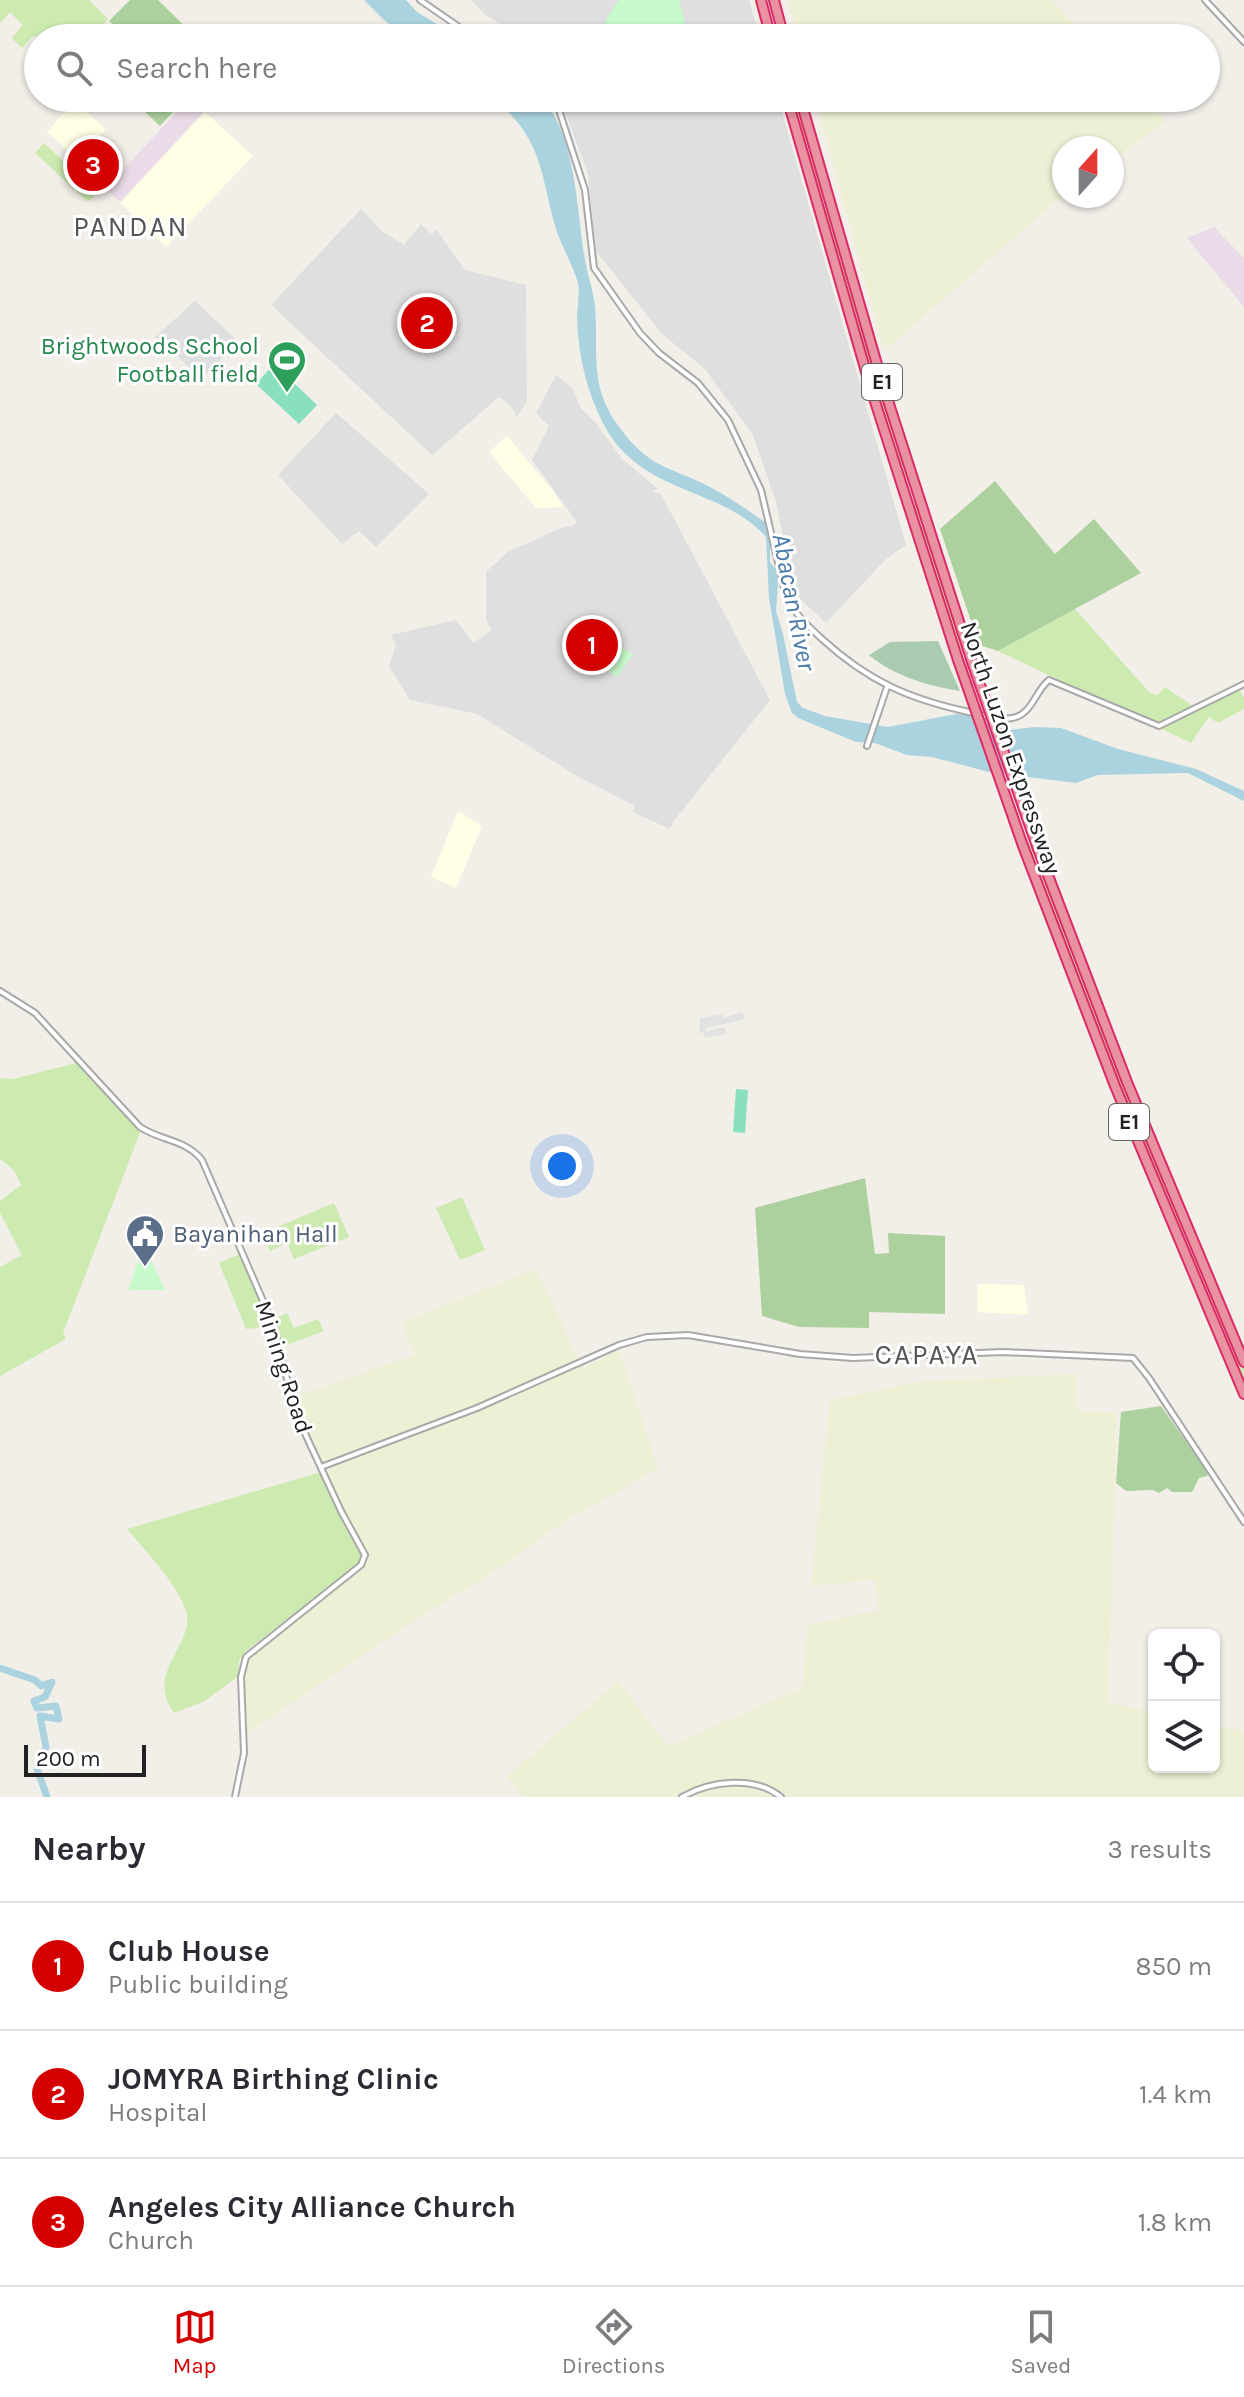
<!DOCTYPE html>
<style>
:root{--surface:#fff;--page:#f7f7f7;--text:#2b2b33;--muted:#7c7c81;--line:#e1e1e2;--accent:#d40000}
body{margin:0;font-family:Karla,sans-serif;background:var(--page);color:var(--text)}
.controls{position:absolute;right:24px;bottom:24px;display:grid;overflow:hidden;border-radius:12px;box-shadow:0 2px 6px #0004}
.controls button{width:72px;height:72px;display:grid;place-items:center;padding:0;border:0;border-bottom:2px solid var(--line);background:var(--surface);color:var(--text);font:40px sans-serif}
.compass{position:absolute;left:1052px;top:136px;width:72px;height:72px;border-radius:50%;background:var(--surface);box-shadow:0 2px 6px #0004;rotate:21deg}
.scale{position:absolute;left:24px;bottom:20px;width:122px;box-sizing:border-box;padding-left:8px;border:4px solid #222;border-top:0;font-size:22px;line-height:28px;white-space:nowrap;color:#222;-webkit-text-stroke:6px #fff;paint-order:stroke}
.you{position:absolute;left:562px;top:1166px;width:28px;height:28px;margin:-20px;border:6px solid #fff;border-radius:50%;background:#1a73e8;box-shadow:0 0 0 12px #1a73e833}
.badge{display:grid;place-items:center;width:52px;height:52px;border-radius:50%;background:var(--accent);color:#fff;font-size:26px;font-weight:700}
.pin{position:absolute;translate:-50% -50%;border:4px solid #fff;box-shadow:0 2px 8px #0006}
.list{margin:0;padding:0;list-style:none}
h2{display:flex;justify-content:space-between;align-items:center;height:104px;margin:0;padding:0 32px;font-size:34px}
h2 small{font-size:26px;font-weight:400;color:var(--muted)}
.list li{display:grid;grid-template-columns:52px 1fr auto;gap:24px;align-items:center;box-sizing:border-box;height:128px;padding:0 32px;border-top:2px solid var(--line)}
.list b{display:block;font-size:30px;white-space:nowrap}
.list p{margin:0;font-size:26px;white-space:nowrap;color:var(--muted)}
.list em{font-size:26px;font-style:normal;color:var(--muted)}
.icon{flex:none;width:44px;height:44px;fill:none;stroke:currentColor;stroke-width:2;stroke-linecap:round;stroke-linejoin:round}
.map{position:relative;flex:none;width:1244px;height:1797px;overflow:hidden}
.search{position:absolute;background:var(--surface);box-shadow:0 2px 6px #0004;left:24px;right:24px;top:24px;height:88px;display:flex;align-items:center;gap:20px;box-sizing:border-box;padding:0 28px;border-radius:44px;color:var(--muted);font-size:30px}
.sheet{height:488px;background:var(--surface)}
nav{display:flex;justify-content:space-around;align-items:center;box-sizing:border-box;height:112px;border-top:2px solid var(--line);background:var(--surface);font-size:22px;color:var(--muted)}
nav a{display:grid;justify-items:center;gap:4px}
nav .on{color:var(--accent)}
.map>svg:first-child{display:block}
.residential{fill:#e0dfdf}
.industrial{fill:#ebdbe8}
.education{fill:#ffffe5}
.farmland{fill:#eef0d5}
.grass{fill:#cdebb0}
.forest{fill:#add19e}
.cemetery{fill:#aacbaf}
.park{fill:#c8facc}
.pitch{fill:#88e0be}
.parking{fill:#e2e2e2}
.water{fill:#aad3df}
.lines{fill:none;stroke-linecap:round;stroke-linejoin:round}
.river{stroke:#aad3df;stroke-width:7}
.minor-casing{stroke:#a9a9a9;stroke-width:8}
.highway-casing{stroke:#dc2a67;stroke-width:12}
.minor{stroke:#fff;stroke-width:4}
.highway{stroke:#e892a2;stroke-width:8}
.highway-bridge-casing{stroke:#dc2a67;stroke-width:12;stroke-linecap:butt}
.highway-bridge{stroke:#e892a2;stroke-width:8}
.labels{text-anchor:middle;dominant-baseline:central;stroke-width:6;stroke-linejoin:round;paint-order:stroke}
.shield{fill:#fff;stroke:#646464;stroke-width:2}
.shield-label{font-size:22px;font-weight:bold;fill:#222}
.leisure-label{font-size:24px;fill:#27864d;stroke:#fff;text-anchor:end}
.street-label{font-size:24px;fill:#222;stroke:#fff}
.service-label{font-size:24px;fill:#4e5e75;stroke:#fff;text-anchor:start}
.water-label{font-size:26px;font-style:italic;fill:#4a7aab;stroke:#fff}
.quarter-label{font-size:28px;letter-spacing:2px;fill:#555;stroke:#fff}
</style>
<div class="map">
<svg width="1244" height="1797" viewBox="0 0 1244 1797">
<rect width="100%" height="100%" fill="#f2efe9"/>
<g class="residential">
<path d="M471,0H749L760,38H541L539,32L519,35L484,14Z"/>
<path d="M560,98H778L906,545L885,560L826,623L800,599L793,586L776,502L753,435L705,369L662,334L596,251L588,174Z"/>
<path d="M361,209L383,232L404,245L421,224L431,234L436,229L465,270L526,285L527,402L517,417L510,405L499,397L432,455L271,305Z"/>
<path d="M195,301L239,342L202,378L155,337Z"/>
<path d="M556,375L573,389L581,409L595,422L622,459L658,489L652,491L661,494L770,700L673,822L670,829L633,812L635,806L575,775L477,714L410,700L389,666L396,645L391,635L456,620L473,643L492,630L486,620V572L508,552L563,527L573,526L577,522L532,460L549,426L536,413Z"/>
<path d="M336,413L429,494L376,547L359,531L342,544L278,475Z"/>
</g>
<g class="industrial">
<path d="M190,98L204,111L120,202L105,189Z"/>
<path d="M1214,227L1244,258V307L1187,238Z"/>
</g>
<g class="education">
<path d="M74,101L106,129L78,160L47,132Z"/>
<path d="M205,112L253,156L166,247L120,203Z"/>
<path d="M507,436L553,491L563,507L536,508L489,452Z"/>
<path d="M458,811L482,826L456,888L431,877Z"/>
<path d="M978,1284L1024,1285L1028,1315L977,1312Z"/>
</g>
<g class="farmland">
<path d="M788,0H1052L1088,38H798Z"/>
<path d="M815,98H1144L1166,121L1112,161V148H1064V195L884,351Z"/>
<path d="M536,1269L583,1368L619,1350L658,1469L564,1522L491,1574L415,1620L245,1735L244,1668L249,1657L370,1559L343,1509L294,1397L414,1355L402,1322Z"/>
<path d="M1076,1374L1078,1411L1117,1413L1108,1702L1154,1712V1767H1214V1725L1244,1731V1797H523L507,1776L618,1681L668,1746L802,1688L808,1625L879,1610L875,1580L811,1586L830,1400L923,1381Z"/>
</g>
<g class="grass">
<path d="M0,0H89L108,19L91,38L38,39L34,35L22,48L12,38L23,25L10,12L0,23Z"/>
<path d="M789,98H797L908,474L905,479L900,476Z"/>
<path d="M44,143L97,193L88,202L35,153Z"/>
<path d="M911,502L917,504L964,647L957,649Z"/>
<path d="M1075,609L1150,693L1157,695L1165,687L1193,706L1237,685L1244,698V709L1218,723L1209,717L1191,743L998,651Z"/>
<path d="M1032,842L1140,1122L1244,1369V1387L1133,1127L1025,844Z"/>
<path d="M76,1063L141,1130L63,1333L66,1339L0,1376V1267L22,1255L0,1213V1201L21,1185L14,1170L0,1159V1078L13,1079Z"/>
<path d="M462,1197L485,1250L460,1260L436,1208Z"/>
<path d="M334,1203L349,1237L294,1259L287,1243L270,1251L263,1233Z"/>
<path d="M240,1254L273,1326L246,1329L219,1263Z"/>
<path d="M287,1313L294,1328L318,1319L324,1331L282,1347L274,1319Z"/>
<path d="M321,1472L359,1548L361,1560L357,1565L246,1651L239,1661L238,1676L205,1701L174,1713C145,1673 192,1646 187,1615C182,1588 144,1550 127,1529Z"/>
</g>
<g class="forest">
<path d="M130,0H158L197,38H121L124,34L109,21Z"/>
<path d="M130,98H186L160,126Z"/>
<path d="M995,481L1055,554L1094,519L1141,573L998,651L979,645L940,529Z"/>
<path d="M865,1178L875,1254L889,1253L888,1233L945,1236V1314L869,1312V1328L799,1327L762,1316L755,1208Z"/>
<path d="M1161,1406L1208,1473L1207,1476L1199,1478L1192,1492H1172L1167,1488L1159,1493L1153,1490L1126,1491L1116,1483L1121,1412Z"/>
</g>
<path class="cemetery" d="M938,641L960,691C928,686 894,676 869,655L890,642Z"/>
<g class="park">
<path d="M619,0H679L687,31L661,38H602L606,19Z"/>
<path d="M592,632L633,654L617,677L578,648Z"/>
<path d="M144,1244L165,1290H128Z"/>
</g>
<g class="pitch">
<path d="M274,364L317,405L299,424L256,384Z"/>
<path d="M736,1089L748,1090L745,1133L733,1132Z"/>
</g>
<path class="parking" d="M742,1012L745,1019L707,1028L705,1025L707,1033L710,1030L724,1027L726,1034L705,1038L703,1032L699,1033L700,1018L722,1014L723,1018Z"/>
<g class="water">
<path d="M364,0H406L417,12L460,38H409L385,21Z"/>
<path d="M494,98H540C577,130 577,219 586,265C589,279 593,292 595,306C599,354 588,386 620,428C650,469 669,466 710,487C729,497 748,510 766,523L770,539V562L776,569L778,585L776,611L783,634L797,702L803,708L825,716L888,727L956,714L969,715L1002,731L1035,727L1061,728L1118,749L1196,769L1244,791V801L1188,773L1098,775L1076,783L989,772L932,757L907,755L875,743L856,742L798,718L792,713L785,694L769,598L766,537C721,486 642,496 604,425C587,393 578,355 577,319C577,308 580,294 578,283C573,266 563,249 557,232C539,173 546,144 494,98Z"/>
</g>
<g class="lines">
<path class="river" d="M0,1668L35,1680L41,1686L52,1682L45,1697L34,1701L37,1708L56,1706L59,1719L40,1716L46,1747L37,1769L47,1797"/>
<defs>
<g id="minor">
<path d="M420,0L475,38"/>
<path d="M1205,0L1244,42"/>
<path d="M551,98L559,110L585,190L594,268L640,333L659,353L698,383L728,420L761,490L786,597C795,614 808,626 822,639C868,681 909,699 969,712C982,715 999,721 1012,718C1032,715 1035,691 1049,680L1159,726L1244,684"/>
<path d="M867,746L887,687"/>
<path d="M0,991L35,1013L140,1127C161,1141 185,1139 202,1160L273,1324L296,1414L341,1511L365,1555L361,1565L246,1657L241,1677L244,1753L235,1797"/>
<path d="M321,1467L477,1408L619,1345L647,1337L688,1335L800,1354L853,1358L1003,1352L1133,1358L1149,1378L1244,1522"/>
<path d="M682,1797C710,1781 754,1775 781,1797"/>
</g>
<g id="highway">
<path d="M761,0L771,38"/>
<path d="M774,0L784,38"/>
<path d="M787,98L871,389L958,660"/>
<path d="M800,98L883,385L972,662"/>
<path d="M1023,846L1115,1086L1244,1394"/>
<path d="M1038,849L1127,1082L1244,1362"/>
</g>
</defs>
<use href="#minor" class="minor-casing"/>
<use href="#highway" class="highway-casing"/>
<use href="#minor" class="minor"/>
<use href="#highway" class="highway"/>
<defs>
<g id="highway-bridge">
<path d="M958,660L1023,846"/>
<path d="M972,662L1038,849"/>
</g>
</defs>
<use href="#highway-bridge" class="highway-bridge-casing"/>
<use href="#highway-bridge" class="highway-bridge"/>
</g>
<defs>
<symbol id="stadium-pin" viewBox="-11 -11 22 30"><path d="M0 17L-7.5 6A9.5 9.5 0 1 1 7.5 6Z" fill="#2e9e5b" stroke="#fff"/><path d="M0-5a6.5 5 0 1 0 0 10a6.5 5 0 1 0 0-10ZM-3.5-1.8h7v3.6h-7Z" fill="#fff"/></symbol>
<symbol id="civic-pin" viewBox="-11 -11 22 30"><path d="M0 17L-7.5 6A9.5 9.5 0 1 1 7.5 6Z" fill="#5c6f8a" stroke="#fff"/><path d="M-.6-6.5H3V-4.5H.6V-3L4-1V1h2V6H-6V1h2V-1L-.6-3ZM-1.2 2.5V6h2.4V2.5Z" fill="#fff"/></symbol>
</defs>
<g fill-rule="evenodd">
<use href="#stadium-pin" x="265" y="338" width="44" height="60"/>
<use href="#civic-pin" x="123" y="1212" width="44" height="60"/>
</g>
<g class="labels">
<g class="shield">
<rect x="862" y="364" width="40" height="36" rx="6"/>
<rect x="1109" y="1104" width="40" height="36" rx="6"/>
</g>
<g class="shield-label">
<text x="882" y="382">E1</text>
<text x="1129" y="1122">E1</text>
</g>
<g class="leisure-label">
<text x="259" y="346">Brightwoods School<tspan x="259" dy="28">Football field</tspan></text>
</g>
<g class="street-label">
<text transform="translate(1011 748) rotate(71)">North Luzon Expressway</text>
<text transform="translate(284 1367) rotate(72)">Mining Road</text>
</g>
<g class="service-label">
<text x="173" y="1234">Bayanihan Hall</text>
</g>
<g class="water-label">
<text transform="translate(794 602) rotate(79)">Abacan River</text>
</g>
<g class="quarter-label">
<text x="131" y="226">PANDAN</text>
<text x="927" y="1354">CAPAYA</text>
</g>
</g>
</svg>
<div class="controls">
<button><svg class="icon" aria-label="locate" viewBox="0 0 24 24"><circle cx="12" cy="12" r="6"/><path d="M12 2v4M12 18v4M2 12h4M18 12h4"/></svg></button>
<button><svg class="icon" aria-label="layers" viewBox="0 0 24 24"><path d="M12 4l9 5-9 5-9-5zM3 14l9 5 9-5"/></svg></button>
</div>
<svg class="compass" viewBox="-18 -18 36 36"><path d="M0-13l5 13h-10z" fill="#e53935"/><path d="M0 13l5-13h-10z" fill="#7c7c81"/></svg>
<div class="scale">200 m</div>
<div class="you"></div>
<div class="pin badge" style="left:592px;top:645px">1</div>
<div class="pin badge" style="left:427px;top:323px">2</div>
<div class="pin badge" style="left:93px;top:165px">3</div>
<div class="search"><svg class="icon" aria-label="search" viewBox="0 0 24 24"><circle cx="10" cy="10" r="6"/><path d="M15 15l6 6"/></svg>Search here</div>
</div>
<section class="sheet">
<h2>Nearby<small>3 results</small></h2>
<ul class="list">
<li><span class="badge">1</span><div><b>Club House</b><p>Public building</p></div><em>850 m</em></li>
<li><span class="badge">2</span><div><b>JOMYRA Birthing Clinic</b><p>Hospital</p></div><em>1.4 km</em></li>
<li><span class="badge">3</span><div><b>Angeles City Alliance Church</b><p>Church</p></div><em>1.8 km</em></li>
</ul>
</section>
<nav>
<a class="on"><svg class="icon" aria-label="map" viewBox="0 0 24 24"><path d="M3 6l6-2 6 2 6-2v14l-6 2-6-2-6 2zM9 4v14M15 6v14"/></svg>Map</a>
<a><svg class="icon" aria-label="directions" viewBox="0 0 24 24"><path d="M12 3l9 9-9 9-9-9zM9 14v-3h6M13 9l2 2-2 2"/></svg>Directions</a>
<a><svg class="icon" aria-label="saved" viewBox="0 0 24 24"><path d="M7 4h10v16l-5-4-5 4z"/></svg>Saved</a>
</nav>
